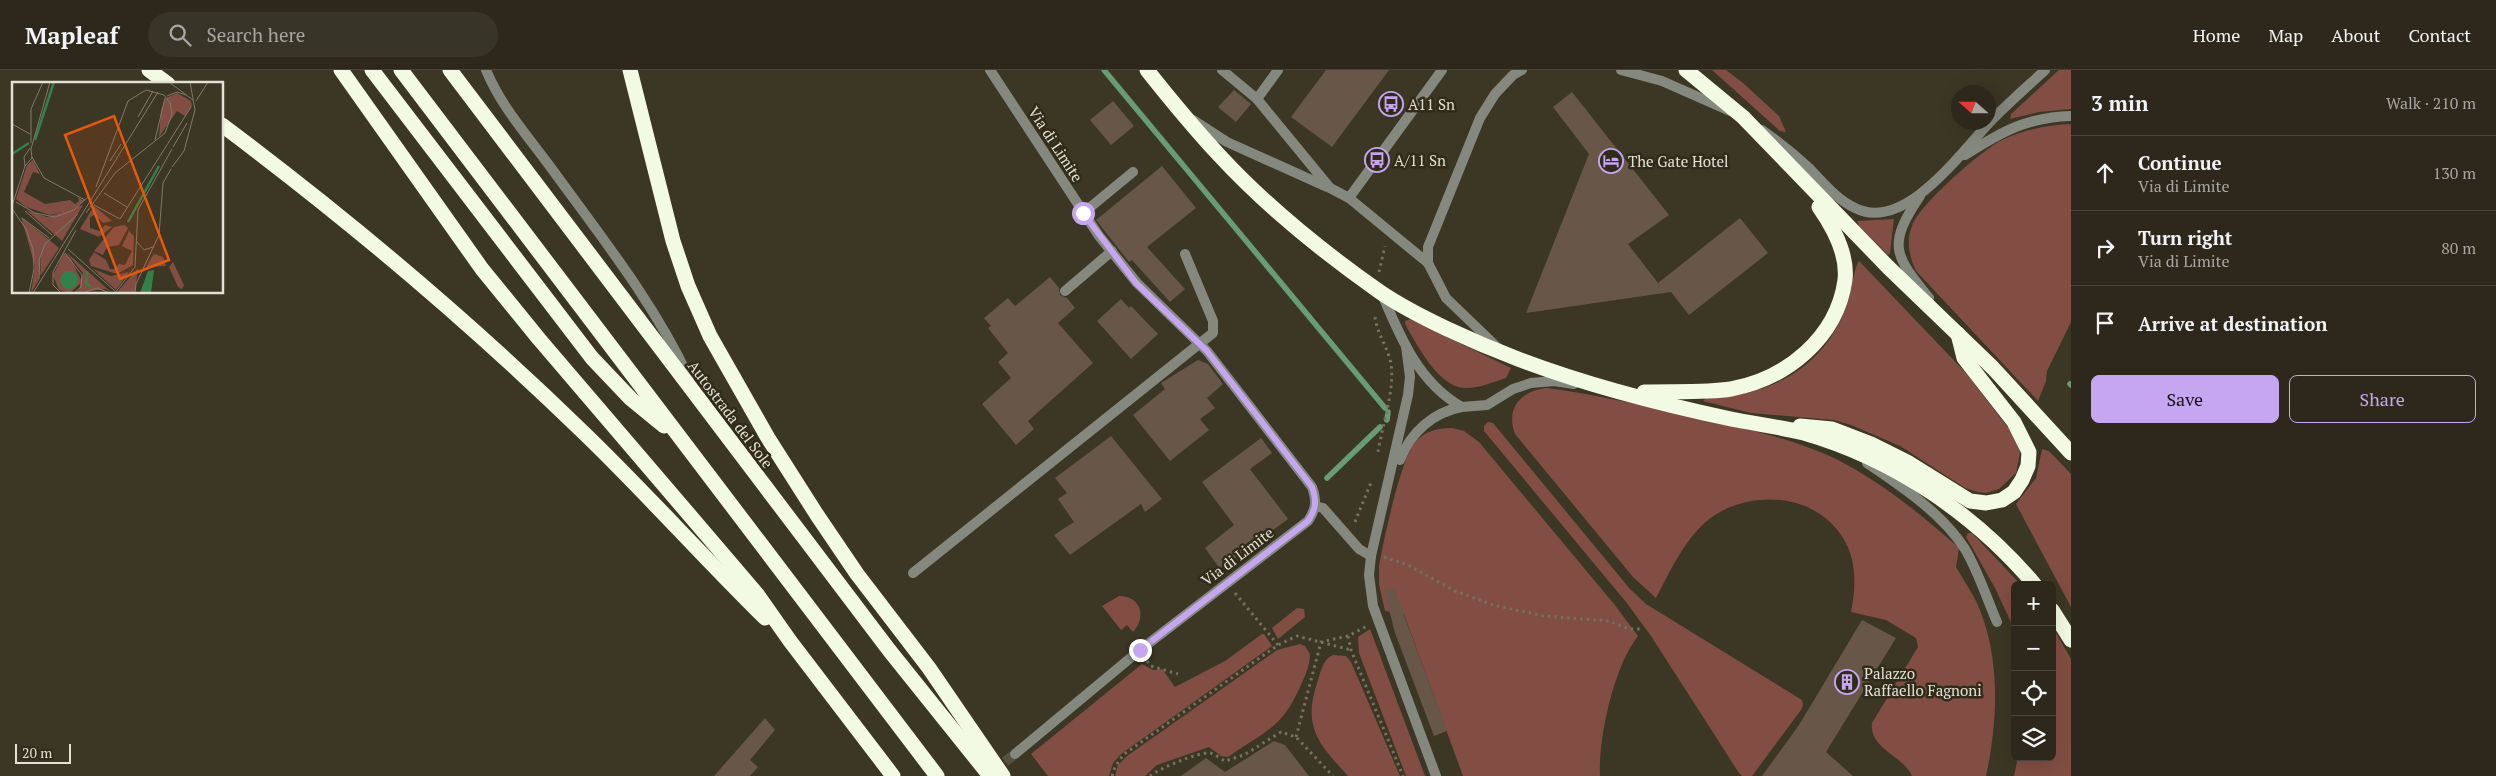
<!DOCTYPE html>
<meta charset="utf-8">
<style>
:root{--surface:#2d281b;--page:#393428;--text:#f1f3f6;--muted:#a7a6a3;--line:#48443a;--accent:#c6a6f0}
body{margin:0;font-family:"PT Serif",serif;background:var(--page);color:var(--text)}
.controls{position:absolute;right:15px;bottom:15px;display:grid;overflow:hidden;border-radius:8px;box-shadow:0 5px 20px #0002}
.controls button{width:45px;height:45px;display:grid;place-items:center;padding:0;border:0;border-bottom:1px solid var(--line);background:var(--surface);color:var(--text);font:25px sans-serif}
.compass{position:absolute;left:1951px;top:15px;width:45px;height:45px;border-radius:50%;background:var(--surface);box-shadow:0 5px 20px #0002;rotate:291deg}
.scale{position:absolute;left:15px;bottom:12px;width:56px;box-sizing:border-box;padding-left:5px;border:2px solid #e3e0d5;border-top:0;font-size:14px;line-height:18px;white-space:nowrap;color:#e3e0d5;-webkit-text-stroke:4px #312c1a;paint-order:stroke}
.stop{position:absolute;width:15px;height:15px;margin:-11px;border:4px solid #c6a6f0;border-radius:50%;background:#fff}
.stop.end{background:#c6a6f0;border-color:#fff;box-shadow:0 1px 5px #0008}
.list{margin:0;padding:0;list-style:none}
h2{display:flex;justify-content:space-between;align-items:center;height:65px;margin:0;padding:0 20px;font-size:21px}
h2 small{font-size:16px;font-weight:400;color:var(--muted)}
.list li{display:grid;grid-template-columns:32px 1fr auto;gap:15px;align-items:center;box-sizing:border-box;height:75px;padding:0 20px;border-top:1px solid var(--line)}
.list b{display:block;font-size:19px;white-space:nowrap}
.list p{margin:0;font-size:16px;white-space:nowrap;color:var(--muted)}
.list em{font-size:16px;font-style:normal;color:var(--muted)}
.actions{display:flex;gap:10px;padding:15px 20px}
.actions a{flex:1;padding:11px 0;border:1px solid var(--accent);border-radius:8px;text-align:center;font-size:18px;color:var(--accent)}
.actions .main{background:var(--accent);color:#111}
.icon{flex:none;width:28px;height:28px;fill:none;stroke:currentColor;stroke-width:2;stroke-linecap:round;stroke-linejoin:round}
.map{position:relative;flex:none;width:2071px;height:706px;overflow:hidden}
header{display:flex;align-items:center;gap:30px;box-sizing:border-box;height:70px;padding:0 25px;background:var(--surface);border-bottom:1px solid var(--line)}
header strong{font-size:24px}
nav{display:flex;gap:28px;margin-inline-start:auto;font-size:18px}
.search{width:350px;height:45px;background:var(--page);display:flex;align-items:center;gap:12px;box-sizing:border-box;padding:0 18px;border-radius:28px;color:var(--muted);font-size:19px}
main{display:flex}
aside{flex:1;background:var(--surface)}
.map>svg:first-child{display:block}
.green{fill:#824e43}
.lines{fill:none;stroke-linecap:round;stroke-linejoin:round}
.stream{stroke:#689d74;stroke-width:5.5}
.building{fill:#685749}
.street-tunnel{stroke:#55503f;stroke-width:10;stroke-dasharray:10 5;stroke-linecap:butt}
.path{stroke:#757060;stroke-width:3;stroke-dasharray:2.5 4;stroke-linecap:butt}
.lane{stroke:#85887f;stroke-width:10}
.street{stroke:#85887f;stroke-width:10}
.highway{stroke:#f3fae3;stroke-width:15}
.route{stroke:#c6a6f0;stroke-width:6}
.labels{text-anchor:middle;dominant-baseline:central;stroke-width:5;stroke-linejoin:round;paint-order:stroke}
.poi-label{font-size:15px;fill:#e3e0d5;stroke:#312c1a;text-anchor:start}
.street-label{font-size:15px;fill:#e3e0d5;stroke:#312c1a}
.inset-river{fill:none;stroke:#34804a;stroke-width:2.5}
.inset-road{fill:none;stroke:#7f7a6b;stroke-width:1}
.view{fill:#e8590c;fill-opacity:0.15;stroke:#e8590c;stroke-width:2.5}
.inset-edge{fill:none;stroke:#e3e0d5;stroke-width:2.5}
</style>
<header>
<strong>Mapleaf</strong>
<div class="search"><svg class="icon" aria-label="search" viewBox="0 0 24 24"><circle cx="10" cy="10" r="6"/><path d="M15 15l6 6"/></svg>Search here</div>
<nav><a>Home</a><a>Map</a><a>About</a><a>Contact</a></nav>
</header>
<main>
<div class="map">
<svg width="2071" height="706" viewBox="0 0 2071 706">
<rect width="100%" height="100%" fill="#3c3624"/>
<g class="green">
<path d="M1712,0H1726L1743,13L1779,46L1786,62L1780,61Z"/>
<path d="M2059,0H2071V39L2039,42L2010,49L2011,44Z"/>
<path d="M2071,54V252L2047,301L2046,311L2038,331L1916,201C1909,186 1906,171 1912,156C1920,134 1979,83 2000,71C2022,60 2047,55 2071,54Z"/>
<path d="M1894,149L1890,183L1888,185L1859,156L1857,151Z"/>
<path d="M1859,191L1966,303L2016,368L2020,383L2016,403L1999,419L1986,423L1978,422L1965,418L1900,376L1851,355L1834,350L1751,343L1703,331L1706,328C1771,326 1824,298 1847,235C1851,225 1854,197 1859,191Z"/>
<path d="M1410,249L1511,298L1506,308C1493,312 1477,319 1464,318C1438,316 1417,275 1405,254V251Z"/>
<path d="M1547,318C1599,325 1649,337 1700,348C1745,359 1791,368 1834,388C1880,411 1921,444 1959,478L1956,497C1963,509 1971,521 1977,533C2001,586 1998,651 1986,706H1912C1903,685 1869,679 1872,653L1918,577L1916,568L1886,550L1851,542C1856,517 1857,490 1843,468C1817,425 1755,419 1715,445C1687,463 1671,500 1656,528L1633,507L1515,364C1505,338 1522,320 1547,318Z"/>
<path d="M1488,352L1493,353L1630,519L1646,534L1802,630L1803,635L1801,640L1752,706H1742L1739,703L1651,566L1626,532L1484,361V356Z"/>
<path d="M1452,358L1464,361L1479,372L1614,534L1638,566C1614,596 1598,668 1600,706H1463L1404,544L1385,541L1379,514V497C1383,473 1400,392 1414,374C1424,361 1436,358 1452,358Z"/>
<path d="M2042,379L2049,381L2071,404V537L2016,434L2036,408Z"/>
<path d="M1968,463H1972L2021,515H2015V561L1995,518L1969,472L1966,467Z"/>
<path d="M1119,526C1141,526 1147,547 1133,562L1127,555L1121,560L1102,536Z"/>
<path d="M1297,538L1304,539L1305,547L1278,569L1272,558Z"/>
<path d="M2052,556L2071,589V706H2014L2018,687H2052Z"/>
<path d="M1370,559L1425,706H1406L1359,583L1358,567Z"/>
<path d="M1262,564H1264L1272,576L1121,684L1113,693L1109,706H1048L1031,684L1142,594L1153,600L1162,599L1175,617L1225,591Z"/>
<path d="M1300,574L1305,576L1310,584C1310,596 1305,606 1300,617C1281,660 1263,662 1228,687L1221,686L1209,677L1157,695L1145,706H1115L1118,695L1127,686L1277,580Z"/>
<path d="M1333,585L1346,586L1351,592L1400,706H1348C1318,673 1302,657 1318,610C1321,601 1323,589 1333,585Z"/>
</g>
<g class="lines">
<g class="stream">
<path d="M1104,0L1385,338"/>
<path d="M2070,314L2071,315"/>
<path d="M1387,350L1388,342"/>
<path d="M1327,408L1380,357"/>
</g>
</g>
<g class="building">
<path d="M1326,0H1389L1332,77L1291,47Z"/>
<path d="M1234,20L1251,34L1236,52L1218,37Z"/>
<path d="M1572,22L1669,145L1628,174L1658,213L1740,148L1768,183L1689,245L1671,222L1526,243L1589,84L1553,37Z"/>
<path d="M1113,31L1134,56L1111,75L1090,50Z"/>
<path d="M1162,96L1196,138L1147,177L1185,219L1170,232L1132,190L1129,192L1096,150Z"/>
<path d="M1050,207L1059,218L1060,225L1067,228L1075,238L1058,253L1093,293L1028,351L1034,359L1016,375L982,334L1011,308L998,292L1008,283L988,258L991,256L984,248L1008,228L1015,236Z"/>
<path d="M1121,229L1129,238L1131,236L1158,264L1131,289L1097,251Z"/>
<path d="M1198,290L1208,294L1223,314L1207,328L1215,338L1200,349L1209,360L1170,391L1133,345L1165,319L1161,313Z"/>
<path d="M1111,366L1162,429L1145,442L1141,434L1070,485L1054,465L1074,452L1058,429L1067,423L1055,408Z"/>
<path d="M1261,368L1272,383L1250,399L1288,449L1220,499L1205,478L1234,455L1202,412Z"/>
<path d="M1394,518L1447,661L1434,666L1395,563L1384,520Z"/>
<path d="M1862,550L1896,568L1826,682L1853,706H1762L1799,655Z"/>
<path d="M765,648L775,660L750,690L758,697L750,706H714Z"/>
<path d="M1274,671L1285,675L1309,706H1181L1206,688L1225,702Z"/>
</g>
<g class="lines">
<path class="street-tunnel" d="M993,701L1015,684"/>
<g class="path">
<path d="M1379,202L1385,176"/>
<path d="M1375,247C1377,264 1388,277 1391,294C1395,320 1382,356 1378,382"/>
<path d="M1355,452L1372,410"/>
<path d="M1384,487L1408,495L1455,521L1493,535L1544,546L1609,551L1629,559H1640"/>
<path d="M1235,523L1278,575"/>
<path d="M1348,566L1351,580L1403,706"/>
<path d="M1147,591L1151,596L1178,604"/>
<path d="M1296,667L1321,572L1348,566L1367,556"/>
<path d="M1112,706L1115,697L1123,685L1278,575L1297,566L1351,580"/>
<path d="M1150,706C1160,698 1198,682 1210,683C1215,684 1221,689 1225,691L1244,685L1281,662L1296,667L1333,706"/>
</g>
<g class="lane">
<path d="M486,0C501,36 526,64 549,95C599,164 653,231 689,308"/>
<path d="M1222,0L1257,29L1330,118L1349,128L1428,193L1446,228L1498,278"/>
<path d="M1621,0L1662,11L1730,41"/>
<path d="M1257,29L1278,0"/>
<path d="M1193,50L1227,72L1327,117"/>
<path d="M1762,60C1779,72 1794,84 1809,98C1823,112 1836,129 1855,138C1905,163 1961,82 1990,52C2007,34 2027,17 2045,0"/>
<path d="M1965,85C2001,62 2027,47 2071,46"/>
<path d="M1920,126C1887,175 1894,185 1929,228"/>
<path d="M1349,128L1442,0"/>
<path d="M1082,144L1133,102"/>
<path d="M1185,184L1213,251V263L1199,274"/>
<path d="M1428,193V177L1480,48L1495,24L1513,5L1522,0"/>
<path d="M1065,221L1112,181"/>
<path d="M1382,224C1400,267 1419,313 1462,337L1487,335L1513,319L1531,313L1554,311L1574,314"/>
<path d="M1406,276L1410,307L1408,325L1371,486L1369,505L1373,536L1436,706"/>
<path d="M1400,390C1410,363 1433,342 1462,337"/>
<path d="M1867,393C1901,416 1942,443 1965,479C1978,501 1987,529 1997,552"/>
<path d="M1315,436L1323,438L1359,479L1371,486"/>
</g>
<g class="street">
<path d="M990,0L1099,166L1137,213L1207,281L1312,417C1317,431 1316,439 1308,451L1140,580L1015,684"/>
<path d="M913,503L1199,274"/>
</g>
<g class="highway">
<path d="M149,0L168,14"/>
<path d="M341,0L482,199L539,269L757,524L790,571L893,706"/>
<path d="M372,0L592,288L631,329L664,356"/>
<path d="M401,0L937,706"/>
<path d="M450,0L889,580L990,706"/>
<path d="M630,0L673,171L688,216L710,266L768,368L817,445L857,504L929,598L1003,706"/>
<path d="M1147,0C1170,29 1194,58 1219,85C1266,136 1323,182 1380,222C1417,247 1476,273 1518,289C1586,315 1660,334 1731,349C1756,354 1780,357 1804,363C1894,389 1975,444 2035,515"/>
<path d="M1686,0L1743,47L1888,197L1993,298L2071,383"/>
<path d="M222,55C349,150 472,254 585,364C647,424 704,488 765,548"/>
<path d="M1644,322C1671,321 1706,323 1731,319C1786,309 1837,268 1845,210C1848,184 1833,157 1819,137"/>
<path d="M1800,356L1832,359L1871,374L1909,393L1970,431L1986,433L2002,430L2014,422L2022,410L2028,396L2029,382L2014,352L1964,288L1958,264"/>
<path d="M2052,540L2071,570"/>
</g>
</g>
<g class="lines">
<path class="route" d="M1083,143L1136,213L1207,281L1312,417C1317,431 1316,439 1308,451L1140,580"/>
</g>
<defs>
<symbol id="bus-ring" viewBox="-11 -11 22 22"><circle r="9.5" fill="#312c1a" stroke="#c6a6f0" stroke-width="1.5"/><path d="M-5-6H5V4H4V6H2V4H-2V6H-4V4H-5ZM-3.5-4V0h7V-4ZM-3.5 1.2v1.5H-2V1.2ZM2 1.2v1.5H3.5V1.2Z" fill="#c6a6f0"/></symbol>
<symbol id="hotel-ring" viewBox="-11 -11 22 22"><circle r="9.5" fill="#312c1a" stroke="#c6a6f0" stroke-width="1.5"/><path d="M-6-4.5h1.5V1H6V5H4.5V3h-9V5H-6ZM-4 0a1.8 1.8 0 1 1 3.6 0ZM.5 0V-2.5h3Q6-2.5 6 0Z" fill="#c6a6f0"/></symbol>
<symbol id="building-ring" viewBox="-11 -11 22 22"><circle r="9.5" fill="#312c1a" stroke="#c6a6f0" stroke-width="1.5"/><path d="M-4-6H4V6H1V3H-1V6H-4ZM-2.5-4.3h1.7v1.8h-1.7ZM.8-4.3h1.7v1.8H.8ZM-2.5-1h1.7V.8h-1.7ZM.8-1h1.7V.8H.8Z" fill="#c6a6f0"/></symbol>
</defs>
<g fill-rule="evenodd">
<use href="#bus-ring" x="1377" y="20" width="28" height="28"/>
<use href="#bus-ring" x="1363" y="76" width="28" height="28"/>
<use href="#hotel-ring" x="1597" y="77" width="28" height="28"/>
<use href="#building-ring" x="1833" y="598" width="28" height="28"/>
</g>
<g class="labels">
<g class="poi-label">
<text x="1408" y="34">A11 Sn</text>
<text x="1394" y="90">A/11 Sn</text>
<text x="1628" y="91">The Gate Hotel</text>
<text x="1864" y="603">Palazzo<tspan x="1864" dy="17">Raffaello Fagnoni</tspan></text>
</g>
<g class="street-label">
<text transform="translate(1056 74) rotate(57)">Via di Limite</text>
<text transform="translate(731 344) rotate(53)">Autostrada del Sole</text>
<text transform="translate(1237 486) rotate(-37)">Via di Limite</text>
</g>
</g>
<g transform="translate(12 12)">
<rect width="211" height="211" fill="#3c3624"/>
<path d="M165,11L179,19L180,24L173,34L165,29L147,55L149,28L154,16ZM21,78L28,92L21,90L12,110L33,122L58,118L63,122L67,119L66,115L72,119L62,127L38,133L14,125L4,117L15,83ZM71,123L50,159L14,128L35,135ZM82,124L100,139L91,141L83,133L78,135V146L88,149L93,143L100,145L87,155L68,147ZM9,135L47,166L29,193L28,170V196L19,211L23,184ZM112,143L116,146L107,163L95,165L91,173L82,169L102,145ZM117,149L122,154L121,183L105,192L79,184L77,178L82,170L94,178L98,187H102L107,182L113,183L120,169L110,164ZM53,169L100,211L94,207L63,211L67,208L71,191ZM52,171L59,177L70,200L58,211L47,208L41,193ZM142,172L151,175L154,184L134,185ZM161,180L172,203L170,207L166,205L157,185ZM126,186L123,211H108L106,209ZM81,187L99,194L117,190L104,208Z" fill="#824e43"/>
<path d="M142,188L139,211H128L136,189ZM48 198a9 9 0 1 1 18 0a9 9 0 1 1-18 0Z" fill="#34804a"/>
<path class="inset-river" d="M23,58L42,0M0,72L17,61M116,140L147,84M75,189L74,201L79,205"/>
<path class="inset-road" d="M157,0L181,18M155,14L165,10L174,13M184,19L196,0M126,35L141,9M0,42L18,52M143,58L153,16M19,61V27L31,0M161,65L175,41M20,75L32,96L73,118M98,79L109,62M13,84L12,75L18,66M160,85L172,69L183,28L178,0M92,111L115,125M4,120L23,131L43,135L62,128L77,114M82,123L108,137L179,25M0,124L13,84L20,76L19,67L38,0M1,128L14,147L21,167L22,187L17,211M13,129L40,153M74,131L103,91L153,51L160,32L158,21L152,13L134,8L116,19L84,105M10,136L37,156M125,160L132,168L141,165M56,167L103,209M53,171L70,193L69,205L62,211M28,193L27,178L33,162L66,132M21,211L146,10M49,211L41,203V190L64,148M71,211L85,206L98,211M103,211L123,185L126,128L160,67M123,211L124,202L147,153L151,101L159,87"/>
<path class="view" d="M102,34L157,178L108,197L53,53Z"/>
<rect width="211" height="211" class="inset-edge"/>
</g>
</svg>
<div class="controls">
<button>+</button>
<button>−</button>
<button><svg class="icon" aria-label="locate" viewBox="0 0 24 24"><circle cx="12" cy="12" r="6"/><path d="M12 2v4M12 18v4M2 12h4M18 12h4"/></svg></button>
<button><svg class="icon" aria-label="layers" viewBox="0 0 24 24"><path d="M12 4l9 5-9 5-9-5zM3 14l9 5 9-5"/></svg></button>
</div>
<svg class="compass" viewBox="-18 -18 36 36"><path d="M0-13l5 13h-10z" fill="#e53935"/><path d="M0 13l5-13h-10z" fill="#a7a6a3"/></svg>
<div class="scale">20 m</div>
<div class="stop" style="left:1083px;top:143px"></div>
<div class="stop end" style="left:1140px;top:580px"></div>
</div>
<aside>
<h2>3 min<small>Walk · 210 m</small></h2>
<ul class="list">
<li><svg class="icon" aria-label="ahead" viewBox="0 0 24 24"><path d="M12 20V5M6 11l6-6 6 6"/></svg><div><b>Continue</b><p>Via di Limite</p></div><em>130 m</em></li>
<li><svg class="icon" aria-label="right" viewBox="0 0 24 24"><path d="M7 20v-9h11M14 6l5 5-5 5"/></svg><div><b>Turn right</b><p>Via di Limite</p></div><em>80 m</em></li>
<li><svg class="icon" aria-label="arrive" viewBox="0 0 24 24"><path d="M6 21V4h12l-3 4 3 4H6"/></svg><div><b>Arrive at destination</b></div></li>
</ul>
<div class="actions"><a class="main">Save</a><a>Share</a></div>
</aside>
</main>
